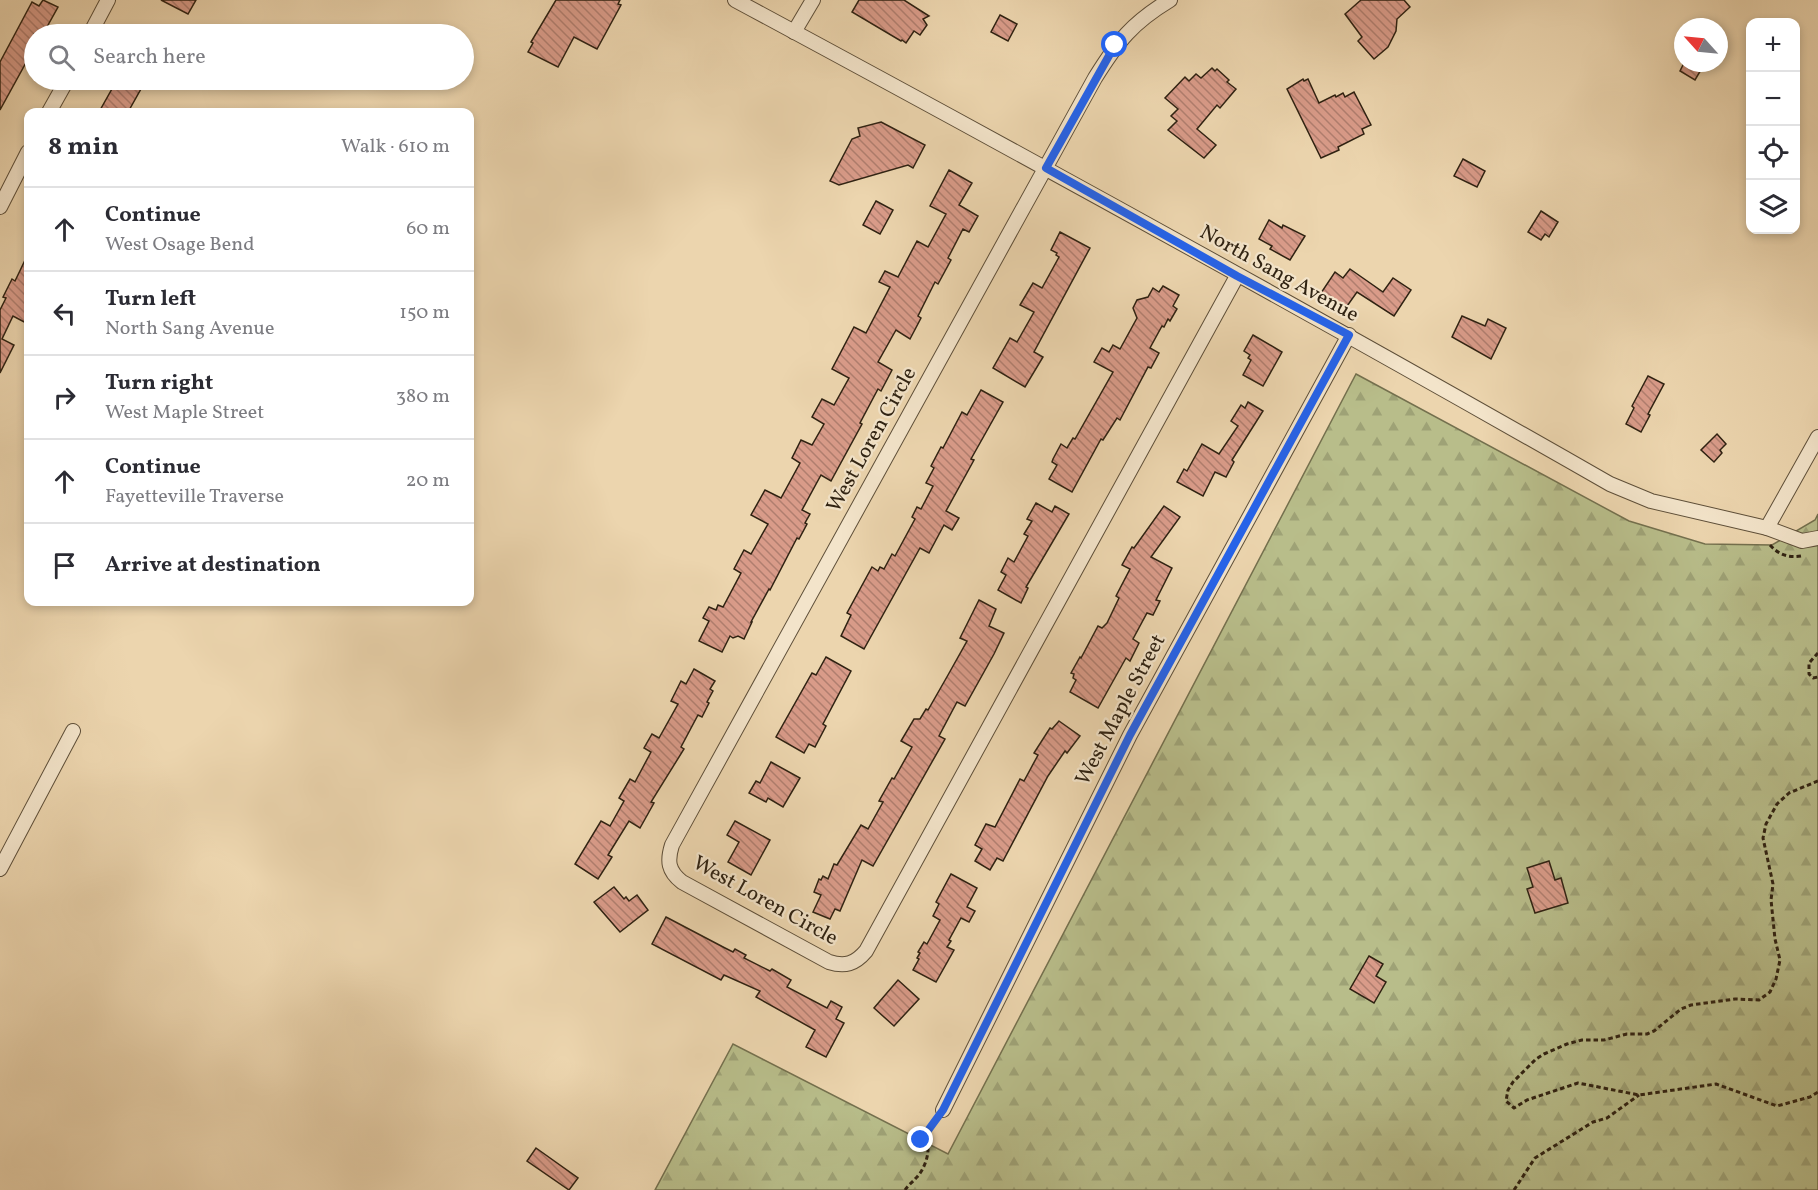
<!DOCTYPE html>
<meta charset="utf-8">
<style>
:root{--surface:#fff;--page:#f7f7f7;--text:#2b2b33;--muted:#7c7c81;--line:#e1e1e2}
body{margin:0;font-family:Vollkorn,serif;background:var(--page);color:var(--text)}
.controls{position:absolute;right:18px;top:18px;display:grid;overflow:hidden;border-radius:12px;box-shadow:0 3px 9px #0003}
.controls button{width:54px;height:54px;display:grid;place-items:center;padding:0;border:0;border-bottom:2px solid var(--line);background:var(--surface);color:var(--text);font:30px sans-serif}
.compass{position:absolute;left:1674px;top:18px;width:54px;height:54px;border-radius:50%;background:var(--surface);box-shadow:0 3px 9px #0003;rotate:297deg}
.stop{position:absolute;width:18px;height:18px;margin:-14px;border:4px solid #2563eb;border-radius:50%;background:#fff}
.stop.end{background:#2563eb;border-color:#fff;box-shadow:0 2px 6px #0008}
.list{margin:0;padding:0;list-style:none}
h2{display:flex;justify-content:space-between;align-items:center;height:78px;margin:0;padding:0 24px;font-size:26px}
h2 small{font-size:20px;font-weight:400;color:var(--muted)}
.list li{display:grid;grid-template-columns:39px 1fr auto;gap:18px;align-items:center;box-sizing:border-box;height:84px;padding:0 24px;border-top:2px solid var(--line)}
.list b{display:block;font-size:22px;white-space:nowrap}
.list p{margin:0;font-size:20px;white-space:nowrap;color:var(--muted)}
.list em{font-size:20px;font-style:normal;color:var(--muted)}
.icon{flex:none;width:33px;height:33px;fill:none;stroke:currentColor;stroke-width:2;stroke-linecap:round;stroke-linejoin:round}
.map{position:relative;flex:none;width:1818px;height:1190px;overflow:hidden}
.search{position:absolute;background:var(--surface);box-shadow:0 3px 9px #0003;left:24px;top:24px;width:450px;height:66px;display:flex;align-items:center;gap:15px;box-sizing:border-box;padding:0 21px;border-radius:33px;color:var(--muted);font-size:22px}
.panel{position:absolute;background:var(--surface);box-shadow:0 3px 9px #0003;left:24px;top:108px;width:450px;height:498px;border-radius:12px}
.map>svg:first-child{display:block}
.forest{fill:url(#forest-firs);stroke:#74704e;stroke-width:1.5}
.building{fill:url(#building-back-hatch);stroke:#2f2212;stroke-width:1.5}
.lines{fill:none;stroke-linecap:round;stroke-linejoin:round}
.minor-casing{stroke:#5e4f39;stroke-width:16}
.path{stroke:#2f2212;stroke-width:3;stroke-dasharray:4.5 3;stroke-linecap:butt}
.minor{stroke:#f3e4ca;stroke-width:14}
.route{stroke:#2563eb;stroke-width:8}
.labels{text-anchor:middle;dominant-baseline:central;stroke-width:4.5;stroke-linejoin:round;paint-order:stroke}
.street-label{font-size:21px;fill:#2f2212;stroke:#f3e4ca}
</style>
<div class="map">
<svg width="1818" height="1190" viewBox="0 0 1818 1190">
<defs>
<pattern id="forest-firs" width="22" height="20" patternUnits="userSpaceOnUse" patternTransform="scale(1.5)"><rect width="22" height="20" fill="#b8bd8a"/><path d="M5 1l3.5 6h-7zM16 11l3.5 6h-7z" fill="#9ea276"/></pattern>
<pattern id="building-back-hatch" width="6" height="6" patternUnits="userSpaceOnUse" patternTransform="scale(1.5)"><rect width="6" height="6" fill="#d99b89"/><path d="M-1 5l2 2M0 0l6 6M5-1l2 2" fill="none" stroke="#b07e6f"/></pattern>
</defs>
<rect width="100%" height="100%" fill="#ecd5ae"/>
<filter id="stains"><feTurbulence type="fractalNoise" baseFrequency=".00333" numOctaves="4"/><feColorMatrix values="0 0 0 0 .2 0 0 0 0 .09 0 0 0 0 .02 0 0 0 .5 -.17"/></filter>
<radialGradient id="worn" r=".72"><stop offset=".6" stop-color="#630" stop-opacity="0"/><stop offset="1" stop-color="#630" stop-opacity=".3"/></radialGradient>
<path class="forest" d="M1356,374L1629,521L1705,544L1772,545L1815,520L1818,514V1190H655L733,1044L948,1154Z"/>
<g class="building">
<path d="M43,0L58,7L43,34H34V48L0,110V62L32,2L39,6Z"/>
<path d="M161,0H196L188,14Z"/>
<path d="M556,0H620L618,4L621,5L597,49L574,37L558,67L528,52L533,43L531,42Z"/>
<path d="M859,0H904L929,16L923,19L927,25L920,35L914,31L906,43L902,40L901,41L852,12Z"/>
<path d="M1361,0H1404L1410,7L1397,19L1396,31L1388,47L1374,59L1358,41L1362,37L1345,14Z"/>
<path d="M1000,15L1017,24L1008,41L991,32Z"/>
<path d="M1684,63H1705L1695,80L1680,71Z"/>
<path d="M1212,68L1215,71L1217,69L1229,80L1227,82L1236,89L1220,108L1217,105L1197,129L1216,145L1204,158L1168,130L1177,121L1171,116L1178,109L1165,98L1185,77L1189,81L1196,74L1201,78Z"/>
<path d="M1303,79L1304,81L1308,79L1319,103L1335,95L1336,97L1343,93L1345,97L1354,92L1371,125L1362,129L1364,134L1338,147L1339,150L1321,158L1287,89Z"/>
<path d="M117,80H146L128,112H99Z"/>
<path d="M881,122L925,145L913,168L908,165L839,185L830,181L852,139L860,136L858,128Z"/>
<path d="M1463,159L1485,171L1477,187L1454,176Z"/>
<path d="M949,170L972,183L959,205L978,216L969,232L963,229L948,258L951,260L938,284L935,282L918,316L921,318L910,339L896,330L878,362L892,370L881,391L878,389L860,423L862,424L831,481L821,475L802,510L810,514L805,523L807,524L799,539L797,538L770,590L769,589L751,622H752L744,639L738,636L733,638L730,636L722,652L699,641L709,621L703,618L709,607L716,610L718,605L723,607L741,573L734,569L744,550L751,554L768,524L751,515L765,490L781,498L800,463L792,458L801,440L812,445L824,424L812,417L822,399L834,405L849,378L832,369L854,327L866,333L890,287L879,282L885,271L898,277L917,241L928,247L946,214L930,206Z"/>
<path d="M876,201L893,210L880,234L863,225Z"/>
<path d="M1541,211L1558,222L1549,237L1545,234L1541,240L1528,232Z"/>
<path d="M1269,220L1282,228L1283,225L1305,236L1290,260L1270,249L1272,246L1259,239Z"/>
<path d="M1060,232L1090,248L1034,352L1043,357L1025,387L993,368L1010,338L1017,342L1034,312L1020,305L1033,283L1042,288L1059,257L1056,255L1057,253L1051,250Z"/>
<path d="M28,254V324L13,316L2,339L14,345L0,373V310L6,298L3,297L12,279L15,281Z"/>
<path d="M1350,269L1383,292L1393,278L1411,290L1394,316L1357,292L1345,309L1321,293L1335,272L1343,278Z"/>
<path d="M1163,286L1179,295L1173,306L1177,309L1170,321L1168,319L1164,327L1162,326L1150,348L1159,353L1151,368L1148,367L1120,420L1117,418L1103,440L1101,439L1072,492L1049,479L1057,465L1052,462L1053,459L1061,444L1067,448L1073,438L1075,439L1113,372L1094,362L1102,348L1109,352L1113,345L1120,349L1137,318L1133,308L1137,300L1148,297L1153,288L1159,292Z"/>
<path d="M1462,316L1485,326L1488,319L1506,328L1491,359L1452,337Z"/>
<path d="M1253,335L1282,352L1263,386L1243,375L1251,360L1248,358L1250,355L1244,351Z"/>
<path d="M1648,376L1664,384L1648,414L1650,415L1641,432L1626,424L1634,408L1632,406Z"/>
<path d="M981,390L1003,402L971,459L974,460L946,511L959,518L952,530L944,525L929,553L920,548L864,649L841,636L851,615L847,613L872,567L878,571L880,567L884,569L892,554L895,556L915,519L912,517L917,507L921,509L933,486L926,483L934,468L931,466L941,447L943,448L962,412L967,415Z"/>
<path d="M1248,402L1263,411L1232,460L1234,462L1226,477L1215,472L1203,496L1177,482L1184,469L1187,471L1202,444L1219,454L1238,426L1231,421L1241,405L1245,408Z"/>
<path d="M1717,434L1726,444L1720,450L1722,453L1714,462L1701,450Z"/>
<path d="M1036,503L1052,512L1055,506L1069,514L1026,587L1028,588L1021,603L998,590L1006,575L1001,572L1008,558L1014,562L1028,536L1024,534L1032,521L1027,519Z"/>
<path d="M1164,506L1180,517L1151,557L1172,568L1156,600L1160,601L1153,615L1147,613L1133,639L1139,643L1130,661L1126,658L1098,708L1070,692L1076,680L1073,678L1074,674L1071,673L1080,657L1081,658L1098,626L1102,628L1107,623L1119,598L1116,596L1130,569L1122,565L1132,547L1134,548Z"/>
<path d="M979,600L996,609L989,626L1004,633L994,654L965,706L957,702L939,736L945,739L873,866L862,860L840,911L835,909L830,919L813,912L821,895L814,892L819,879L821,880L823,876L828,879L834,864L837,865L861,825L868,829L883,802L879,801L892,778L894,779L912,747L901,741L914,719H920L926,709L928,710L948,675L967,641L960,638Z"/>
<path d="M826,657L851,671L823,724L826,726L815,747L809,744L804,753L776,737L812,673L816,675Z"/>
<path d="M694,669L715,681L710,689L713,691L707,702L709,703L702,717L698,715L681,747L684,749L651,802L654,803L640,828L629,821L608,855L612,857L598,879L575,864L601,821L610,826L624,801L619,798L630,779L635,782L651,752L644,748L652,734L659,738L678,704L671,701L681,681L686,684Z"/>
<path d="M1059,721L1080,736L1067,753L1065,751L1048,776L1003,861L997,858L990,870L975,861L982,849L975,845L986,824L995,827L1020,779L1024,781L1038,755L1034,753L1050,728L1052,729Z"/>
<path d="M771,762L800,778L783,807L768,798L766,802L749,793L756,781L760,783Z"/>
<path d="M735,821L770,840L751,875L728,862L739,842L727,835Z"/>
<path d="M1549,861L1555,880L1561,878L1568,903L1535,913L1527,889L1533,887L1527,868Z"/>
<path d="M951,874L977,888L967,907L975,911L969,922L961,918L949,940L951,941L947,947L954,950L936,982L913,970L919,959L917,958L920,953L918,952L924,942L927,944L940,920L933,916L939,904L936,902Z"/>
<path d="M614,887L624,899L626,897L629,901L637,895L648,910L620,932L594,902Z"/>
<path d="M666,917L725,948L733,952L735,949L746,955L744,958L770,971L772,969L791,980L787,987L827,1008L831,1001L842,1007L836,1019L844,1023L826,1057L806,1047L815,1030L756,997L760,991L724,975L721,980L652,944Z"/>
<path d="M1369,956L1383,964L1376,976L1386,982L1374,1003L1350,989Z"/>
<path d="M898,980L919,999L894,1026L874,1008Z"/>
<path d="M536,1148L578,1178L569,1190L527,1161Z"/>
</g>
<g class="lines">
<defs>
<g id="minor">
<path d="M735,0C1029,158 1321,319 1610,484L1651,501L1767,528L1802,541L1818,538"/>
<path d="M1170,0C1132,23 1118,41 1095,78L672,845C667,861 668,871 682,882L829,962C845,967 855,964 866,951L1237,276"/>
<path d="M794,32L813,0"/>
<path d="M90,34L108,0"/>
<path d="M49,112L67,80"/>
<path d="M0,207L28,152"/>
<path d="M1767,528L1818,437"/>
<path d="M0,869L73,731"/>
<path d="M943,1110L1130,735L1349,335"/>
</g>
</defs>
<use href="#minor" class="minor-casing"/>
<g class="path">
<path d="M1770,545C1779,555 1789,558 1801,556"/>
<path d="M1818,653L1809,663V674L1813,678L1818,677"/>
<path d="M1818,781L1789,793L1777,804L1766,824L1763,838L1773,884L1771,900L1775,939L1780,960L1776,979L1770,992L1759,1000L1735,999L1691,1005L1681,1009L1654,1031L1647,1034H1627L1604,1040H1582L1567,1044L1544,1054L1536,1059L1513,1082L1508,1090L1506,1101L1514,1108L1527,1100L1578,1083L1639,1095L1716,1084L1777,1106L1810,1097L1818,1092"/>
<path d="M905,1190C909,1184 912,1183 916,1178C923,1171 928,1159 928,1149L921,1140L935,1121"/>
<path d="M1514,1190L1535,1158L1593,1122L1607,1118L1639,1095"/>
</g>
<use href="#minor" class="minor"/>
</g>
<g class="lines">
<path class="route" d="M921,1140L943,1110L1130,735L1349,335L1237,276L1046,168L1115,45"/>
</g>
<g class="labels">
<g class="street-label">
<text transform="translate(1279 274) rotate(29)">North Sang Avenue</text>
<text transform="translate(872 440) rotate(-61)">West Loren Circle</text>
<text transform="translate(1121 710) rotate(-62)">West Maple Street</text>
<text transform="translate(765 901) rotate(29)">West Loren Circle</text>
</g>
</g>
<rect width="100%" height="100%" filter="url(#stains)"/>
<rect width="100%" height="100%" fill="url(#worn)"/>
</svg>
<div class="controls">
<button>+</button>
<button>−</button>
<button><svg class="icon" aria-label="locate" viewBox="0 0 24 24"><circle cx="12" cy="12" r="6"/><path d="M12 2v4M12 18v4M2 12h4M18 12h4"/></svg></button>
<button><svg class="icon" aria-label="layers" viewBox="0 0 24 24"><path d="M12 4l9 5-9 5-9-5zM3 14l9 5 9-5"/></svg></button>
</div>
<svg class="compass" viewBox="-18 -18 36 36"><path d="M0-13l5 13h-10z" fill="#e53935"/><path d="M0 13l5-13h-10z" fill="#7c7c81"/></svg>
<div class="stop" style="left:1115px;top:45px"></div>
<div class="stop end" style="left:921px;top:1140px"></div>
<div class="search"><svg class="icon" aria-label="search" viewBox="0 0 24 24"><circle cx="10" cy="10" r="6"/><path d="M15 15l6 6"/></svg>Search here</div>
<section class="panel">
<h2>8 min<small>Walk · 610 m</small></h2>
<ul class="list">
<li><svg class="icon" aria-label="ahead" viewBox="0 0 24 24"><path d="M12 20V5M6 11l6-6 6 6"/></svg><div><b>Continue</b><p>West Osage Bend</p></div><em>60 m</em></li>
<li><svg class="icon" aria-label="left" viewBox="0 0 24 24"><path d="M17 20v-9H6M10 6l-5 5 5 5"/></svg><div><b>Turn left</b><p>North Sang Avenue</p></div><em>150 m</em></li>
<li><svg class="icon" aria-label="right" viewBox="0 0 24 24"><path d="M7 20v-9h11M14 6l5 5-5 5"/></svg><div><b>Turn right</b><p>West Maple Street</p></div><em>380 m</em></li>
<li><svg class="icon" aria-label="ahead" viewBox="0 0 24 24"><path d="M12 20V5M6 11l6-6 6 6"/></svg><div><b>Continue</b><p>Fayetteville Traverse</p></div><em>20 m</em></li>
<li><svg class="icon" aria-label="arrive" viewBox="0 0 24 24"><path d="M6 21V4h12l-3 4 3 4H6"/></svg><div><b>Arrive at destination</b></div></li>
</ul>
</section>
</div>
